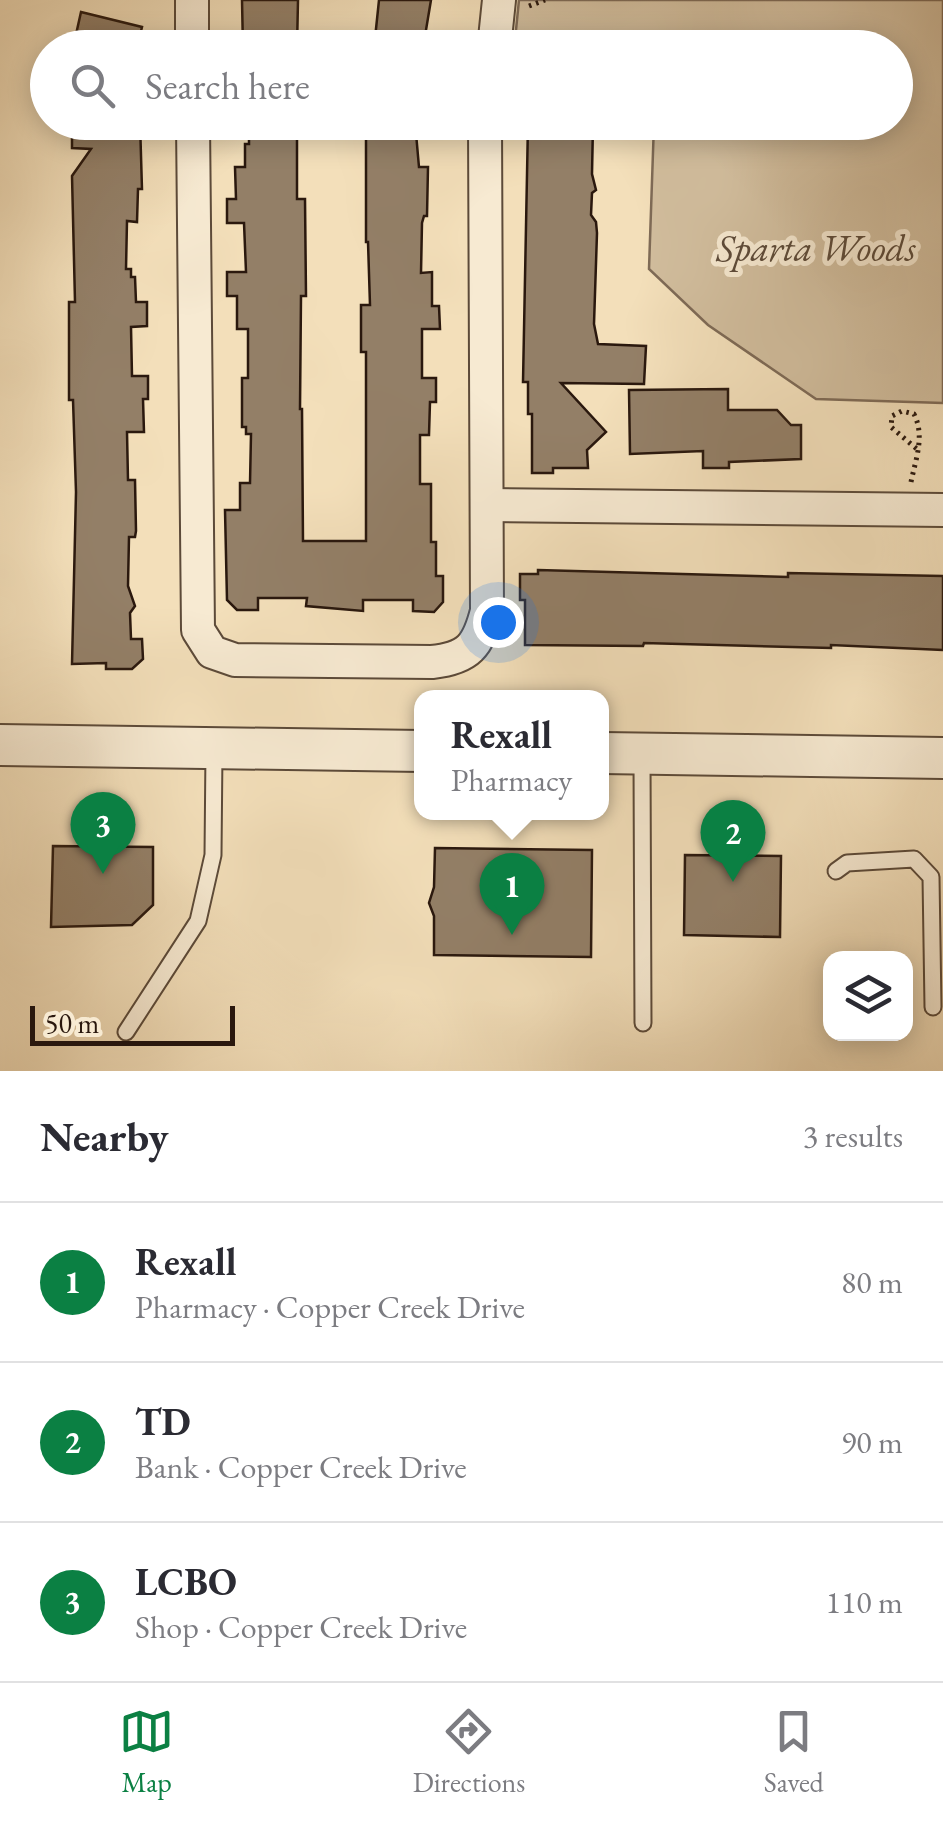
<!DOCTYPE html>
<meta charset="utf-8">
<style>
:root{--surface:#fff;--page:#f2f2f3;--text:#2b2b33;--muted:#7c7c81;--line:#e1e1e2;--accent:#0b8043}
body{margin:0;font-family:"EB Garamond",serif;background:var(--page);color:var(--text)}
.controls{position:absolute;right:30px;bottom:30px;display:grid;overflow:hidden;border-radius:20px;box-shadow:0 5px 25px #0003}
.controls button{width:90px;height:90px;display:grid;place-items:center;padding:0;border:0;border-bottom:2px solid var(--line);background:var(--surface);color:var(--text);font:50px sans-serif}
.scale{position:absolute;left:30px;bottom:25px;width:205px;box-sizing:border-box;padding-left:10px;border:5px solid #2a180e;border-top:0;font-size:28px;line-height:35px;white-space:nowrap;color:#2a180e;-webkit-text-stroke:8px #f7ead2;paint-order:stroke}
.you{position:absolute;left:498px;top:622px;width:35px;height:35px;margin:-25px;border:8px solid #fff;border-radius:50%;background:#1a73e8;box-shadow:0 0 0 15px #1a73e833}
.badge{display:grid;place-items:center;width:65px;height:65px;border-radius:50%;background:var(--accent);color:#fff;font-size:32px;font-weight:700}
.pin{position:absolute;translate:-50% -82px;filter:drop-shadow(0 2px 5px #0008)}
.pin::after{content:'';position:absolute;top:52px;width:35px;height:30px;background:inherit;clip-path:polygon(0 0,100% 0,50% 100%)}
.popup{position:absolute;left:414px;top:690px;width:195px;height:130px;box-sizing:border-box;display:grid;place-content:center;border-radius:20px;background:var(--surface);filter:drop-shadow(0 2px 8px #0005);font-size:32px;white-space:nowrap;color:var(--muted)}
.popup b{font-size:38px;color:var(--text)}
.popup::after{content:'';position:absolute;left:50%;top:100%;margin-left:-20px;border:20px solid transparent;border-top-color:var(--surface)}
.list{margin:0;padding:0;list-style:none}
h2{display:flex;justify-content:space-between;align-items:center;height:130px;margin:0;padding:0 40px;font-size:42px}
h2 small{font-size:32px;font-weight:400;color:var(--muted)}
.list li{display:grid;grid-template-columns:65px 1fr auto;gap:30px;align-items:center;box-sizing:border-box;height:160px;padding:0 40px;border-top:2px solid var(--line)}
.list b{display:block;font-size:38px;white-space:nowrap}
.list p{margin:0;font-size:32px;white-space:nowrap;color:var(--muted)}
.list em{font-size:32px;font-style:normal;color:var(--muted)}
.icon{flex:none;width:55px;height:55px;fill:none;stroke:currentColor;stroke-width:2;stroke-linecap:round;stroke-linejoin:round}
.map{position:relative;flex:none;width:943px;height:1071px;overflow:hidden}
.search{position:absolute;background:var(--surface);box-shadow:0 5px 25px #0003;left:30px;right:30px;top:30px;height:110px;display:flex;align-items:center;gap:25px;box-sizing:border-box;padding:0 35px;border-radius:55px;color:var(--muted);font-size:38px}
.sheet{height:610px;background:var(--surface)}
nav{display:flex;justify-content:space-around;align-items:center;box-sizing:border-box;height:140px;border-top:2px solid var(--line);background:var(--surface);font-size:28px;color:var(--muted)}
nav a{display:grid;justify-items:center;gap:5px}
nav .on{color:var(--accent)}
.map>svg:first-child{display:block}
.green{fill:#d1bd9d;stroke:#7e6a56;stroke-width:2.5}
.building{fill:#937f67;stroke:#2a180e;stroke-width:2.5}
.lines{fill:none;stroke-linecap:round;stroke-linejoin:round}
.service-casing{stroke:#5c4a39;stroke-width:19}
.minor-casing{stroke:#5c4a39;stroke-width:36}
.tertiary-casing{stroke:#5c4a39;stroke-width:44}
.path{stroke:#2a180e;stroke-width:5;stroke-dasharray:2.5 5;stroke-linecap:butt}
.service{stroke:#f7ead2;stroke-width:15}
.minor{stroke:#f7ead2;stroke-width:32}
.tertiary{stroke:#f7ead2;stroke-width:40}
.labels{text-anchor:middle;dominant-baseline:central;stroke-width:10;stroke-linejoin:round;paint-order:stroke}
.park-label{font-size:38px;font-style:italic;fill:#5c4a39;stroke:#f7ead2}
</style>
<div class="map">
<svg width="943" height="1071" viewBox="0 0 943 1071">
<rect width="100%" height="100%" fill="#f3dfba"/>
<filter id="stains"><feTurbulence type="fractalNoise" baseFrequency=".002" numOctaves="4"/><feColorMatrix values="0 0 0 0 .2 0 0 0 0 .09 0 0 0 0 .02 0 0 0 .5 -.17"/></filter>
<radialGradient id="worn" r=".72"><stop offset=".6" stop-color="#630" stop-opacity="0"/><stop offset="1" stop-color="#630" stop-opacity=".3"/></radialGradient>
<path class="green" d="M519,0H943V403L816,399L708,325L649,269L654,123L896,122V48H603L515,40Z"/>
<g class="building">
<path d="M242,0H298L297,48H243Z"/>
<path d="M379,0H431L423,48H374Z"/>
<path d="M81,12L142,27L137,48H73Z"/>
<path d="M72,122H140L142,189H138L137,222L127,221L126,269H131V277H135L136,302H147V326L131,327L132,376H148V399H143L144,432H127L128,480H135L136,531L135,537H129L128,586L135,606L130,613L131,639H142L143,659L132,669H106V663L72,664L76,492L73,400H69V302H75L72,176L91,149L72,148Z"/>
<path d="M249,122H297V199H305L306,296H301L300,409H302L303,541H366V352H361V305H370L368,242H366V122H415L419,167H428L427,216H424L422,223L421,273L432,272V306H439L440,329H422V378H436V402H430L429,435H420V484H431V542H436V576H443V602L434,612L413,611V600H363V611L306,606L307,598H258V610H237L227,600L225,510H240V483H250L251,434H246V427H242V378H248V329H237V296H227V272H246L244,223H227V199H236L235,167H245V144H249Z"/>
<path d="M528,123L593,125L592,174L596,190L592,193L591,215L596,222L597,233L594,324L598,344L646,346L644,384L561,383L606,432L587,450L588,468H553V473H532V414H528V382H523Z"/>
<path d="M728,389V410H777L791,425H801V459L729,462V468H703V451L630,454L629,390Z"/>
<path d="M538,570L788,577V573L943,576V650L831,645V648L644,643L643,646L525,645V600H520V574H538Z"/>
<path d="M53,846L153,847V905L132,925L51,927Z"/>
<path d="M435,848L592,850L591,957L434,955V916L429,903L434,887Z"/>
<path d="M685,855L781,856L780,937L684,935Z"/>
</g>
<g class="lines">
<defs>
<g id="service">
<path d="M642,757L643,1023"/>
<path d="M836,871L847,863L914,859L931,877L933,1007"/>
<path d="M126,1032L198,921L213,855L214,751"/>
</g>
<g id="minor">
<path d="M192,0V48"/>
<path d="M494,48L499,0"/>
<path d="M193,122L198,630L212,652L235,660L432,662C469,658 478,646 487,611L485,122"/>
<path d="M487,505L943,510"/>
</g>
<g id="tertiary">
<path d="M0,745L422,751"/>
<path d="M602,753L943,758"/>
</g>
</defs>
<use href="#service" class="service-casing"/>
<use href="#minor" class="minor-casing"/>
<use href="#tertiary" class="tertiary-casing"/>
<g class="path">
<path d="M529,6L545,0"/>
<path d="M911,482C916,458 925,436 914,414L902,411L892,416L891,427L918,450"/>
</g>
<use href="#service" class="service"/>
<use href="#minor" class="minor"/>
<use href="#tertiary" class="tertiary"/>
</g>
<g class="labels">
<g class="park-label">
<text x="816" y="247">Sparta Woods</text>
</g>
</g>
<rect width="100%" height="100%" filter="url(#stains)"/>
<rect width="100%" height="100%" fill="url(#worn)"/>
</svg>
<div class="controls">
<button><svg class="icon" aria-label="layers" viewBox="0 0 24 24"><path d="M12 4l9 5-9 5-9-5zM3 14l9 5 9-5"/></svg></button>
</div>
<div class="scale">50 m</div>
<div class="you"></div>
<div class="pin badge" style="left:512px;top:935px">1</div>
<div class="popup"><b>Rexall</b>Pharmacy</div>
<div class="pin badge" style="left:733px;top:882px">2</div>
<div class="pin badge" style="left:103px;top:874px">3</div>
<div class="search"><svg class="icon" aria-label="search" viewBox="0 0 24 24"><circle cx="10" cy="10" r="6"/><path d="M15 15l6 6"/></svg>Search here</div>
</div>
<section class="sheet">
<h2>Nearby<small>3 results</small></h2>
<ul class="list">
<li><span class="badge">1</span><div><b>Rexall</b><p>Pharmacy · Copper Creek Drive</p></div><em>80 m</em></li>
<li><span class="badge">2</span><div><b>TD</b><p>Bank · Copper Creek Drive</p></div><em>90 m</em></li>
<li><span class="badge">3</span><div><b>LCBO</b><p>Shop · Copper Creek Drive</p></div><em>110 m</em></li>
</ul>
</section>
<nav>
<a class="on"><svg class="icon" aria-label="map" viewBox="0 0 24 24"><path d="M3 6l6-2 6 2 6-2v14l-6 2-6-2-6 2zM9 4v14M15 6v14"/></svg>Map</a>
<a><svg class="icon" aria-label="directions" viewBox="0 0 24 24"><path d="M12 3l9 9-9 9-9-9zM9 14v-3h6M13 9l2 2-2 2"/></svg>Directions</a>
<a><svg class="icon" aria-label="saved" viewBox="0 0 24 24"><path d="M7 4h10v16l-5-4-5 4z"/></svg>Saved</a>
</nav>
